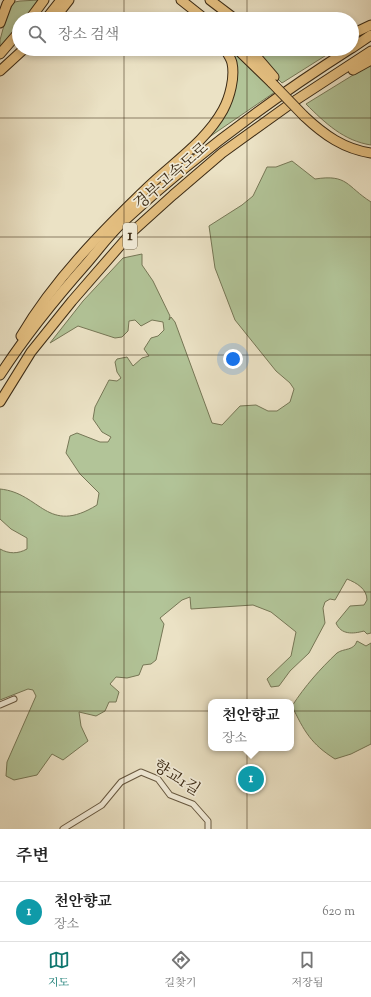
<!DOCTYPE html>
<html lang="ko">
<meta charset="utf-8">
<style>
:root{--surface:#fff;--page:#f6f6f6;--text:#222;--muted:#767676;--line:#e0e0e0;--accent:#0f766e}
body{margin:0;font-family:"Sorts Mill Goudy","Noto Serif KR",serif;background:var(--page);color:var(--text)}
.you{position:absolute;left:233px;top:359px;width:14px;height:14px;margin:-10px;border:3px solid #fff;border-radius:50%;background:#1a73e8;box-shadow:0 0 0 6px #1a73e833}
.badge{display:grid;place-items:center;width:26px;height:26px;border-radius:50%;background:var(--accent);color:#fff;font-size:13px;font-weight:700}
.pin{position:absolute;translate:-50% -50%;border:2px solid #fff;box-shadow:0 1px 4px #0006}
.popup{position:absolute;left:208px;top:699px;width:86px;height:52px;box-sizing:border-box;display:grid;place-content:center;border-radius:8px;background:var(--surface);filter:drop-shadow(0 1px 3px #0005);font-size:13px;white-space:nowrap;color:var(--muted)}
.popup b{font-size:15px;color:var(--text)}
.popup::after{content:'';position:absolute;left:50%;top:100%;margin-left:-8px;border:8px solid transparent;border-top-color:var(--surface)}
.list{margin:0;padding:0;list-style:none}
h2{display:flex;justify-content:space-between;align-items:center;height:52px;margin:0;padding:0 16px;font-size:17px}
h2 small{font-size:13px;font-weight:400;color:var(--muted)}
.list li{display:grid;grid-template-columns:26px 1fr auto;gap:12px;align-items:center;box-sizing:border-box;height:60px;padding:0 16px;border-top:1px solid var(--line)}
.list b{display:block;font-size:15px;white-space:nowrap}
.list p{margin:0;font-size:13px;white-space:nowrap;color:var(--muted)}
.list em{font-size:13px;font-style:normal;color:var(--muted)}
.icon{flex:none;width:22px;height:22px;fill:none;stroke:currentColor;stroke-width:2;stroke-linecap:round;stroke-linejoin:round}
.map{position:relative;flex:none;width:371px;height:829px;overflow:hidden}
.search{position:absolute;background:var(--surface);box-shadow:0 2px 6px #0003;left:12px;right:12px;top:12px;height:44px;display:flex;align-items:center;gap:10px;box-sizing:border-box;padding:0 14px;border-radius:22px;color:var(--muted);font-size:15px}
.sheet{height:112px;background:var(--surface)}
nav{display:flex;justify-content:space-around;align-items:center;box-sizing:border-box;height:56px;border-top:1px solid var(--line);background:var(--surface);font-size:11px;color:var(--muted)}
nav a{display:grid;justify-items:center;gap:2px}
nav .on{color:var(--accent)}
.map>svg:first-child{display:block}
.green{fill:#b2c498;stroke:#767756}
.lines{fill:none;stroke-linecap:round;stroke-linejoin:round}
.street-casing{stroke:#675840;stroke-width:7}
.highway-casing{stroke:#3b2a14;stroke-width:11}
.street{stroke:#f2ecd9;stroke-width:5}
.highway{stroke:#e6c182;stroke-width:9}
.highway-bridge-casing{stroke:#3b2a14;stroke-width:11;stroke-linecap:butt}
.highway-bridge{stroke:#e6c182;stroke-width:9}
.grid{fill:none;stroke:#3b2a14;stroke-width:1;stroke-opacity:0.55}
.labels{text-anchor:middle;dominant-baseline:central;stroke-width:3.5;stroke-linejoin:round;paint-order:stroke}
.shield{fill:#f2ecd9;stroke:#72644f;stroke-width:1}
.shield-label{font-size:15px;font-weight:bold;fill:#3b2a14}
.street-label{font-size:16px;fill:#3b2a14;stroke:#f2ecd9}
</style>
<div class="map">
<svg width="371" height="829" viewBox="0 0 371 829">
<rect width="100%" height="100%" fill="#ebe2c5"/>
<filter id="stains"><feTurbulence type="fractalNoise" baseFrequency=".005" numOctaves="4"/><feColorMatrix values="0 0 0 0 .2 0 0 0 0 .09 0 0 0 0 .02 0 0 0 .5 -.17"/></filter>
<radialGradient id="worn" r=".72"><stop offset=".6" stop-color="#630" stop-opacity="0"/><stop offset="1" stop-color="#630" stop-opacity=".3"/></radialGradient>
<g class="green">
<path d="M40,0L24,19H19V25L0,48V40L10,3L20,1Z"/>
<path d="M256,49L290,52L336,49L282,83L267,68Z"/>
<path d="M232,51L275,92L199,144L228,105Z"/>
<path d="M371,64V145C344,141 325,123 306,104Z"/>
<path d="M292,161L315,179C348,174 346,186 371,202V633L367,634L364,631C353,634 341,635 336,623L350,606L364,605L367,600C367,589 357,583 347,579L335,600L330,599L325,602L323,608L325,623L309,653L290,671L279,686L271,687L267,679L291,656L296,632L271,612L253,605L191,609L190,597L182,600L160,618L164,624L156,660L151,664L143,665L139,675L127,678L116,677L110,684L119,692L116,702H109L105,711L96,716L79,712L81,726L88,741L63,760L52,754L37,775L14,780L6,776L7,762L36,696L33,690L28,689L0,700V549C9,554 18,554 27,549V538L11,529L0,519V489C41,493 47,536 97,505L99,493L80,474L66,453L70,436L77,433L100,442H108L111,437L102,432L93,419L95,407L109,380L117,381L121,378L117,372L115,362L117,359L127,357L133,366L142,358L149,356L144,349L151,338L158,336L164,330L163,322L152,320L141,326L135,320L129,321L128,331L122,337L115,338L78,326L50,343L83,301L123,258L142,254V265L153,281L170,316L169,320L171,317L175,322L212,423L222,425L240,406L256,405L268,411H277L290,402L294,389L290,383L276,371L235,320L215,268L209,226L242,205L253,196L267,167H276Z"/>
<path d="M357,641L366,646L371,643V744L351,754L335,759C311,744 304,731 292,706C305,686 320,669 337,653C344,648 354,651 357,641Z"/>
</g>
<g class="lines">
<defs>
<g id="street">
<path d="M0,705L14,699"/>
<path d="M63,829L102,805L121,782L141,772L158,779L170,795L193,804L208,821V829"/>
</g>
<g id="highway">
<path d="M181,0L205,19"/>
<path d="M210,0L235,19"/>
<path d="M30,19L44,0"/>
<path d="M46,19L61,0"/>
<path d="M54,19L69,0"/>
<path d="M0,23L7,4L10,0"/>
<path d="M352,34L371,25"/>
<path d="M352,48L371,35"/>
<path d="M237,49L272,83"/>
<path d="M250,49L274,77"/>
<path d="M0,54L19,32"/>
<path d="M353,70L371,60"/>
<path d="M0,71L24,49"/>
<path d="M304,116C324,135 344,149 371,153"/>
<path d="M21,336C54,280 102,231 149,186C174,162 206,141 223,110C230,97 235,77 232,63C231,58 227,53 225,49"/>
<path d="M0,375C26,335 56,298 87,263C99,249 110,234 123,222C193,157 270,100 350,49"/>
<path d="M0,402L31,352L72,301L132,232L173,195L222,153L293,102L371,51"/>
</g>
</defs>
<use href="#street" class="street-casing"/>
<use href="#highway" class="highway-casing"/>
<use href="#street" class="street"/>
<use href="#highway" class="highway"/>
<defs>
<path id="highway-bridge" d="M272,83L304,116"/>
</defs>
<use href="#highway-bridge" class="highway-bridge-casing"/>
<use href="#highway-bridge" class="highway-bridge"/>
</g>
<path class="grid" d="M124,0V19M247,0V19M124,49V829M247,49V829M0,118H371M0,237H371M0,355H371M0,474H371M0,592H371M0,711H371"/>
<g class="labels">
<rect class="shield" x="123" y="223" width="14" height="26" rx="3"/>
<g class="shield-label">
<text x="130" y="236">1</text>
</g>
<g class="street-label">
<text transform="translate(172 177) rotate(-41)">경부고속도로</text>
<text transform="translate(176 779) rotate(32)">향교1길</text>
</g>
</g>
<rect width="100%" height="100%" filter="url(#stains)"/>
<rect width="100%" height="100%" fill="url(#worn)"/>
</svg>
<div class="you"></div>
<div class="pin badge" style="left:251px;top:779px;background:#0f9aa8">1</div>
<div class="popup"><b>천안향교</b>장소</div>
<div class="search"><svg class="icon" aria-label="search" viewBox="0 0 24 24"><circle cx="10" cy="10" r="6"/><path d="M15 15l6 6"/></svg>장소 검색</div>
</div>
<section class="sheet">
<h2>주변<small></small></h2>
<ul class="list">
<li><span class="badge" style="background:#0f9aa8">1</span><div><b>천안향교</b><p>장소</p></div><em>620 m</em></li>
</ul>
</section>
<nav>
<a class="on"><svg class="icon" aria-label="map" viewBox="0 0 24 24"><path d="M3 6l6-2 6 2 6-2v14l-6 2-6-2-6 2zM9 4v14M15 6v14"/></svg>지도</a>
<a><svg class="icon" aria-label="directions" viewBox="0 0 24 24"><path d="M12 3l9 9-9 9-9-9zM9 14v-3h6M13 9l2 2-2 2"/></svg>길찾기</a>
<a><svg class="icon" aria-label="saved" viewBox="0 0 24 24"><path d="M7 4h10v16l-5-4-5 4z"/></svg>저장됨</a>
</nav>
